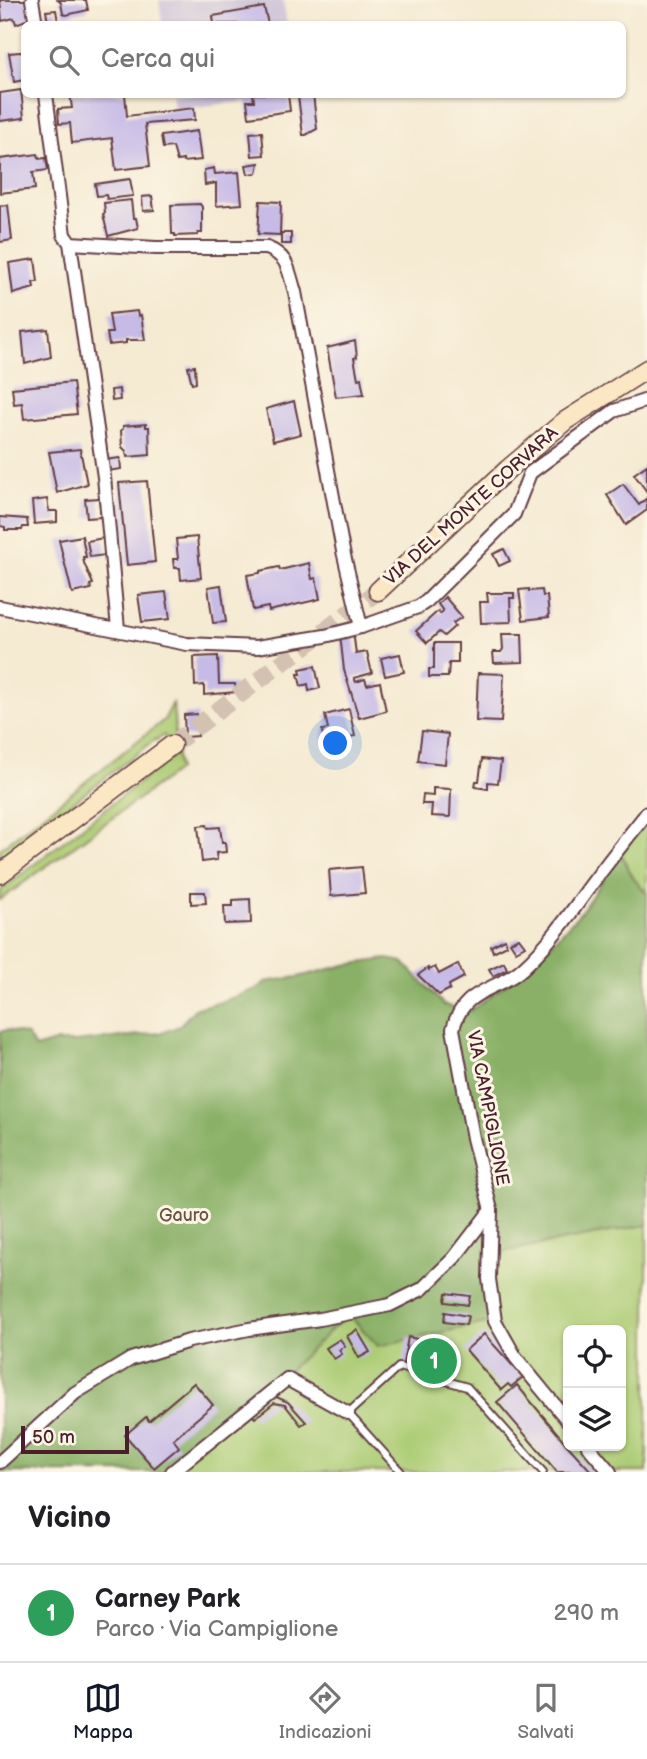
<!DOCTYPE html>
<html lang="it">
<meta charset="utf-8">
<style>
:root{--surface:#fff;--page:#f6f6f6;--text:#202124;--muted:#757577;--line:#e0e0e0;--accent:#111827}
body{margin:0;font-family:"Balsamiq Sans",sans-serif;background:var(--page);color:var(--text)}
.controls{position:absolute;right:21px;bottom:21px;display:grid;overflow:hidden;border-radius:10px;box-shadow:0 2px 5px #0004}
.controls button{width:63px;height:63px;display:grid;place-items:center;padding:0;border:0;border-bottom:2px solid var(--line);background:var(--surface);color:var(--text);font:35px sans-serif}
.scale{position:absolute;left:21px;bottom:18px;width:108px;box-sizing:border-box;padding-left:7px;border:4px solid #4a1f2b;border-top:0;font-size:19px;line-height:24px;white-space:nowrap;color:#4a1f2b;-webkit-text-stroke:5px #fcf5e5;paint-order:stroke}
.you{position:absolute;left:336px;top:744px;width:24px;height:24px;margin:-18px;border:5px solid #fff;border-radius:50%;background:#1a73e8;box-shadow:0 0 0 10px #1a73e833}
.badge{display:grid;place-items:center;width:46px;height:46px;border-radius:50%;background:var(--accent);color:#fff;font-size:23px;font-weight:700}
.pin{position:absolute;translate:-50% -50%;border:4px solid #fff;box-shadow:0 2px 7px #0006}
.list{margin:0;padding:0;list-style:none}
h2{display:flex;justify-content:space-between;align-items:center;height:91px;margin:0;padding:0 28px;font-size:30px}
h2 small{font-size:23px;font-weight:400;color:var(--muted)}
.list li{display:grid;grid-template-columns:46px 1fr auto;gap:21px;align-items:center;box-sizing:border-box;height:98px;padding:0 28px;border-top:2px solid var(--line)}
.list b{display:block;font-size:26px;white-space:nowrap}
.list p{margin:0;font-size:23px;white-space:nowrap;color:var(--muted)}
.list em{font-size:23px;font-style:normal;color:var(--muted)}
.icon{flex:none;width:38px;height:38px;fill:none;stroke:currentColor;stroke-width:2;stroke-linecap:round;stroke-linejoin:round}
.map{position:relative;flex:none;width:647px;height:1472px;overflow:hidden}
.search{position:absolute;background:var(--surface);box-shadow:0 2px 5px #0004;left:21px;right:21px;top:21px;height:77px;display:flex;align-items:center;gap:18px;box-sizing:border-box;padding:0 24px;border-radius:10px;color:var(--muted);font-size:26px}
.sheet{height:189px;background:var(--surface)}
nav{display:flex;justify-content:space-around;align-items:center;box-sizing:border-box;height:98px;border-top:2px solid var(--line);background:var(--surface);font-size:19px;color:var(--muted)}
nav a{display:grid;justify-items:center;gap:4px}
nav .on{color:var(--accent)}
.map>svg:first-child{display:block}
.industrial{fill:#c9bfd7}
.green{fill:#accc74;stroke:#7b7650;stroke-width:2;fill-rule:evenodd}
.forest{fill:#89b066;stroke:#6a6848;stroke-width:2}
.building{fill:#c6bae7}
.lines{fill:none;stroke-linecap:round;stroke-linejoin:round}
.secondary-tunnel{stroke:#d3c1b1;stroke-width:18;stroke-dasharray:18 9;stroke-linecap:butt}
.service-casing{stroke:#643d44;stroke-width:10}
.minor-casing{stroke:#643d44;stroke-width:16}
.secondary-casing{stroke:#643d44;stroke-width:21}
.service{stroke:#fff;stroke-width:6}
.minor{stroke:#fff;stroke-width:12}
.secondary{stroke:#fbe7c3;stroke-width:18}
.labels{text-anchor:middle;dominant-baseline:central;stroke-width:6;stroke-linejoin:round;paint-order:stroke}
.street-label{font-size:18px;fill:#4a1f2b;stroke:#fcf5e5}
.park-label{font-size:18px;fill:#675341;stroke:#fcf5e5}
</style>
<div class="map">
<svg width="647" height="1472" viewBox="0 0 647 1472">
<rect width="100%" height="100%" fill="#fcf5e5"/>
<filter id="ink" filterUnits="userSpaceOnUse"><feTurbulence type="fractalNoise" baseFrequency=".0143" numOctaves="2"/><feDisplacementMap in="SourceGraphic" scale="14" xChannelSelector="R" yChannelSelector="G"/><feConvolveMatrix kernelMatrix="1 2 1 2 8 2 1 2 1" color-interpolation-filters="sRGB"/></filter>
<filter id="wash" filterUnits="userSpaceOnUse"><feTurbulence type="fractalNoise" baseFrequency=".00686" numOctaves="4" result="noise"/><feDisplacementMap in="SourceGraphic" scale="28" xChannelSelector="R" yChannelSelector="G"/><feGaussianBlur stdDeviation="1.57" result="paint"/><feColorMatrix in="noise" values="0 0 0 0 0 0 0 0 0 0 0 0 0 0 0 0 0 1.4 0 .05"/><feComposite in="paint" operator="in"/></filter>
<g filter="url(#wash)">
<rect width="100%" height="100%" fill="#f5ead2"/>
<g class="industrial">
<path d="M159,0H283L287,24H162Z"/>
<path d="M315,94L174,109L172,95Z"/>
</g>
<g class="green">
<path d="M173,703L178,770L0,900V891L177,753L164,735L157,740L156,739L0,858V849L164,720Z"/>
<path d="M647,821V894L633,878L621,853Z"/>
<path d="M647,1225V1472H166L284,1375L349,1313L489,1279L506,1251ZM568,1330H621V1446H568Z"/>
</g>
<path class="forest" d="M621,853L633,878L647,894V1225L506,1251L489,1279L495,1321L378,1346L348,1314L284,1375L166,1472H0V1032L7,1030L27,1035L35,1048L55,1042H75L160,1033L178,1027L196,1008L221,1002L259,988L265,982L298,977L346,965L387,959L403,962L444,1005L470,1011L528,968L580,913Z"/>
<g id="blocks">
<g class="building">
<path d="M0,0H26L31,18L16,24L14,18L2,21Z"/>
<path d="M58,0H86L88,10L66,15L63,14L61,3Z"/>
<path d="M264,7L268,24H214L213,16Z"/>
<path d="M56,10L58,22L48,23L46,11Z"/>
<path d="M20,52L24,53V80L14,82L9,53Z"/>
<path d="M21,90L24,118L0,121V93Z"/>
<path d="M70,94H125L127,116L194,108L195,120L145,124L150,166L116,170L112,138L72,143L70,123L59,124L58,109L72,108Z"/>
<path d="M253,94H288L290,111L249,117L247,101H254Z"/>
<path d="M292,94H313L317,129L306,135H303L298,96L293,97Z"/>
<path d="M197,131L201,160L183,162V160L177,161L173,147L163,148L161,136Z"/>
<path d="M262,132L264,155L252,156L250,133Z"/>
<path d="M38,154L39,159L46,158L48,170L33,172L35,189L0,193V159Z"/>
<path d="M259,163L257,173L248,174L246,165Z"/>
<path d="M214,168L215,174L239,172L242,204L216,206V183L205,185L204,170Z"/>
<path d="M130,179L133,196L107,199L106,195L97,196L95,184Z"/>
<path d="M152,196L154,210L143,211L142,197Z"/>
<path d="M131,200L133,218H136L138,228L108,236L103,214L105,213L104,203Z"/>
<path d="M260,201L281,202L280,235L258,234Z"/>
<path d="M200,204L202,207V233H198V235L175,236V234H172L171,205Z"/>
<path d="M8,205L12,240L0,242V206Z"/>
<rect x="281" y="233" width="10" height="11"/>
<path d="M35,259L38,282H33L34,288L13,294L9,263Z"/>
<path d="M137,311L138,316L141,315L145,340H126V343L109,345L107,333H112L109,314Z"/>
<path d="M48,329L51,357L25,364L22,332Z"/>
<path d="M355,341L357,357L354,358L358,379L361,378L364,394L336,397L327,348Z"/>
<path d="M195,366L196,383L192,384L188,367Z"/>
<path d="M73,382L77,414L24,419L22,403L14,404L12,388Z"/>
<path d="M119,389L120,400L112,401L111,390Z"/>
<path d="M294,401L301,434L273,441L266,409Z"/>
<path d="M146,424V427H149L150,455L127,457L126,451L122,447L121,430L123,429V426Z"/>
<path d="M80,449L87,484L57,493L49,452Z"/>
<path d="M120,458L121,469L107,471L105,460Z"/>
<path d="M647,465V492L634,474Z"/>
<path d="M147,481L155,562L127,565L119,483Z"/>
<path d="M623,484L639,505L647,498V510L626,525L607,495Z"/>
<path d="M99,498L101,517L87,518L85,499Z"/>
<path d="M47,499L49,511H57V522L34,524L32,501Z"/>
<path d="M0,517L27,519L28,527H23L22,530H5V527L0,526Z"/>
<path d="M82,536L86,557H83L84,563L93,584L90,585L91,589L72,593L59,540Z"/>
<path d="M197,537L201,578L181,580L180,568H174L173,559H178L176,539Z"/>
<path d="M104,538L106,555L90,557L87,541Z"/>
<path d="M504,549L510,561L499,566L493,554Z"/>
<path d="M309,563L312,579L316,578L320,599L269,611L268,607L253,610L247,575L260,573V571L279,567L280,570Z"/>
<path d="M221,585L226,622L213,623L208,587Z"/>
<path d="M529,589V591L542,590L543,596H547L549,617L523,620L519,590Z"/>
<path d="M166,592L170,619L142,622L138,595Z"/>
<path d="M487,593H514V598H510L511,622L481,623L480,602H488Z"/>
<path d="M445,597L462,617L453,623L455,626L444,636L439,632L427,643L416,631L438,611L440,614L443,611L438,604Z"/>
<path d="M353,631L356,654L367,652L372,673L354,678L356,682L365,679L367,685L380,682L386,711L359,718L344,670L340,634Z"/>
<path d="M502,634H522L523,662L494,663L493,652H501L503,649Z"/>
<path d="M434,643H458V663H449L448,677H429V669H434Z"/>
<path d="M400,654L404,672L385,676L381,658Z"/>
<path d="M218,656L219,684H235L236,692L204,695V685L195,686L194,657Z"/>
<path d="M315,666L320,688L309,691L308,684L301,686L298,674H301L300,669Z"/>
<path d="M478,673L504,674L501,722L476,721Z"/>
<path d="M349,709L355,736L324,742L322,730L328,729L325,715Z"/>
<path d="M197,714L198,736L185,737L184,715Z"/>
<path d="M422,731L448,734L445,764L418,761Z"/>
<path d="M482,759L501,761L498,783L488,782V789L475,787L476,781H479Z"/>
<path d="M433,788L451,789L450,817L431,816L432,804H422L423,795L433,796Z"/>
<path d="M207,825L208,828L220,827L222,842H225L226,852L216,853L217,860L202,862L198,826Z"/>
<path d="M362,867L365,893L331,896L329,870Z"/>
<path d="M191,892H205L206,903L191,904Z"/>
<path d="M250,899L251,923L225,924L224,906H233V900Z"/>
<path d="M519,938L525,946L516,951L510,942Z"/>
<path d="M505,939L507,945L493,952L491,946Z"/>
<path d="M504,962L507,969L493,976L489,969Z"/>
<path d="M458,964L464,977L449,985L450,989L439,995L418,975L428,968L429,970L435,967L439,974Z"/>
<path d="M446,1293L470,1296L468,1305L445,1302Z"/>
<path d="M445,1312L468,1316L466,1325L444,1322Z"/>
<path d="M357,1330L370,1352L359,1358L347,1336Z"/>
<path d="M484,1334L523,1377L511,1387L508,1384L501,1390L466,1350Z"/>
<path d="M408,1337L430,1342L429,1348L454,1352V1364H447L445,1377L403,1364Z"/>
<path d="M340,1339L345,1346L339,1350L342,1354L334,1359L326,1348Z"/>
<path d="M194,1383L213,1405L173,1439L179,1447L154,1468L125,1435L146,1417L149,1421Z"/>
<path d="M517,1385L568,1446L592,1472H557L497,1402Z"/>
<path d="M274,1396L288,1402L306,1422L301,1425L285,1405L274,1403L255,1418L251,1414Z"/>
</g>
</g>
</g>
<g filter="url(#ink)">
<use href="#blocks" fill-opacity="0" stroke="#643d44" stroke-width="2"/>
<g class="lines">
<path class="secondary-tunnel" d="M172,745L378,591"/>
<defs>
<path id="service" d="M401,1472L348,1413L399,1367L467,1387L543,1472"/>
<g id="minor">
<path d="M32,0L36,24"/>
<path d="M46,94L64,235L70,243L104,477L118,629"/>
<path d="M70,243L156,248H267C289,257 288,270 295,292L343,551L361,627"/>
<path d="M0,607L187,644L257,647L325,636L361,627L418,607L427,601L514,514L530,473L614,411L647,400"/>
<path d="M568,1421L516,1358L495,1321L489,1279L491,1210L473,1138L453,1029C463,987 497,992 523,968C548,945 568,917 588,889C607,863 627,838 647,813"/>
<path d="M588,1446L610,1472"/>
<path d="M0,1462L75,1393L131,1359L189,1341L249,1329L320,1319L390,1305L422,1289L454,1258L491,1210"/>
<path d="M172,1472L287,1379L348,1413"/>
</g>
<g id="secondary">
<path d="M378,591L508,469L565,421L647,369"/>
<path d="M0,874L172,745"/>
</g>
</defs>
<use href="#service" class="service-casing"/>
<use href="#minor" class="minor-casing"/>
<use href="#secondary" class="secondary-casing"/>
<use href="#service" class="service"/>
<use href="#minor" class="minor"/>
<use href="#secondary" class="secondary"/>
</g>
</g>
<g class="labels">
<g class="street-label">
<text transform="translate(471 506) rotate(-42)">VIA DEL MONTE CORVARA</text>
<text transform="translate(488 1108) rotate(79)">VIA CAMPIGLIONE</text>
</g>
<g class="park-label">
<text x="184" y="1215">Gauro</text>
</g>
</g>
</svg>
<div class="controls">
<button><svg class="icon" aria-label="locate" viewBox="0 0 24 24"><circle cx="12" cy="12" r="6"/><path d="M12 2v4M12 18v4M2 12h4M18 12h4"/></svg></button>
<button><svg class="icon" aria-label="layers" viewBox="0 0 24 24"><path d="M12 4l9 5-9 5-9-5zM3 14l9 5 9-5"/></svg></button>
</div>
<div class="scale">50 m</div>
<div class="you"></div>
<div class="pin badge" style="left:434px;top:1361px;background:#2e9e5b">1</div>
<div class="search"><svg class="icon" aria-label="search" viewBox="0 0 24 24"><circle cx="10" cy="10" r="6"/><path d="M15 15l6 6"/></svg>Cerca qui</div>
</div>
<section class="sheet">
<h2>Vicino<small></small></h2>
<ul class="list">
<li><span class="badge" style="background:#2e9e5b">1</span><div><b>Carney Park</b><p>Parco · Via Campiglione</p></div><em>290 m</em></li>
</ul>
</section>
<nav>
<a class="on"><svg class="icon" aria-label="map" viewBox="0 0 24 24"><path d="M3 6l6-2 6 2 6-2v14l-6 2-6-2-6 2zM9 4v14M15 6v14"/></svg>Mappa</a>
<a><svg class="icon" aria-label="directions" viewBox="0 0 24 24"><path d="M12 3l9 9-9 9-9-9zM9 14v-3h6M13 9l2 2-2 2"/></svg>Indicazioni</a>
<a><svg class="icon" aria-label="saved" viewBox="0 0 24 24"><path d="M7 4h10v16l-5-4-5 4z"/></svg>Salvati</a>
</nav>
